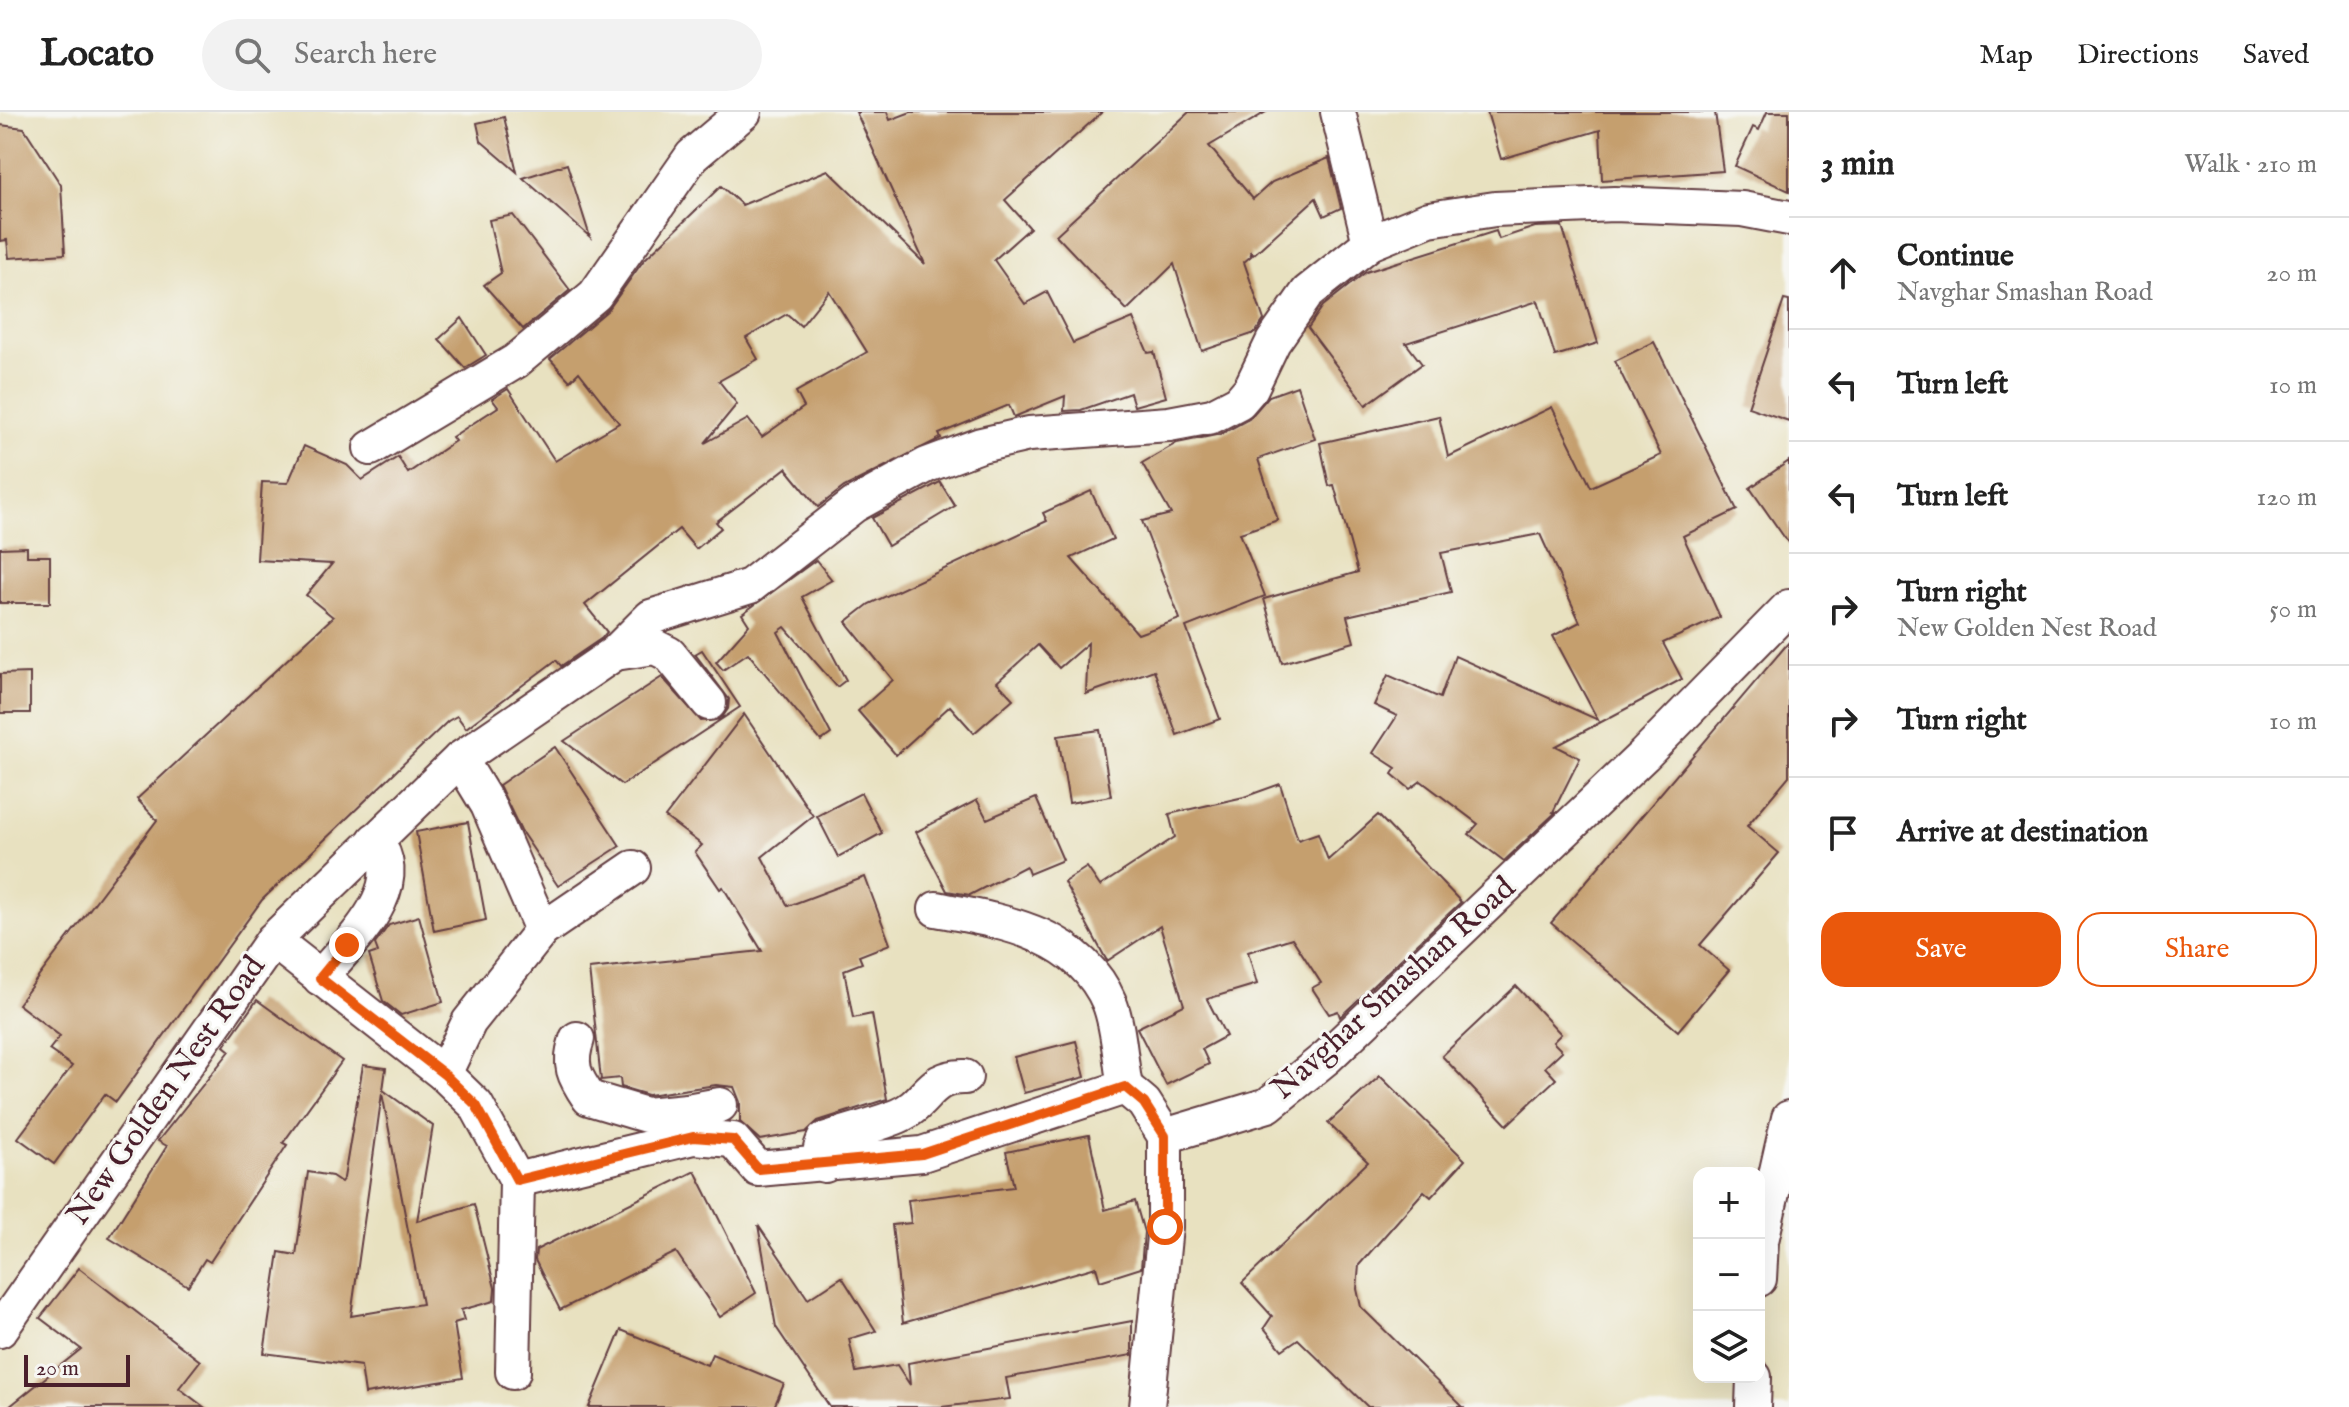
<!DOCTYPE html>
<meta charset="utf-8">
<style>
:root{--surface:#fff;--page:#f2f2f2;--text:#222;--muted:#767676;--line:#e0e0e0;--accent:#ea580c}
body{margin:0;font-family:"IM FELL English",serif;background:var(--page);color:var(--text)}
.controls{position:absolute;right:24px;bottom:24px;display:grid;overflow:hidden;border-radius:16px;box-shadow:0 8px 32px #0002}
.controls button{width:72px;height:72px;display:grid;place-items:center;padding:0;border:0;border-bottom:2px solid var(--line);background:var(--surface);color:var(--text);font:40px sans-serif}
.scale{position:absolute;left:24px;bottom:20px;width:106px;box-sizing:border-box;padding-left:8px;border:4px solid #4a1f2b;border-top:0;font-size:22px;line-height:28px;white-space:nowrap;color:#4a1f2b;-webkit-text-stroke:6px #f6f6f2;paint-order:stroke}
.stop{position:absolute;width:24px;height:24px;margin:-18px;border:6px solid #ea580c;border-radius:50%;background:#fff}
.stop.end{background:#ea580c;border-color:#fff;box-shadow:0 2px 8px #0008}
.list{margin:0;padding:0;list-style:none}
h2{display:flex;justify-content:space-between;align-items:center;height:104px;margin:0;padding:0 32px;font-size:34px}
h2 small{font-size:26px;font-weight:400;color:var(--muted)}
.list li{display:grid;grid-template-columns:52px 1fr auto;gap:24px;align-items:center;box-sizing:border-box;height:112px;padding:0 32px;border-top:2px solid var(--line)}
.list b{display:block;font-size:30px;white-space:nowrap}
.list p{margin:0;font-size:26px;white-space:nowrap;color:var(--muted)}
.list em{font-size:26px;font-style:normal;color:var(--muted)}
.actions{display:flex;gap:16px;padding:24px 32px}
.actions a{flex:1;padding:18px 0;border:2px solid var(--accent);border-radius:24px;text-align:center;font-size:28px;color:var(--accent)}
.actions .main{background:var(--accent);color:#fff}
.icon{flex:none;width:44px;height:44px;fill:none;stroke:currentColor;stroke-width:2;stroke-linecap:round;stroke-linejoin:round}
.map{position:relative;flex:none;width:1789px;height:1295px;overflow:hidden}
header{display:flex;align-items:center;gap:48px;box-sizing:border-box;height:112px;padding:0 40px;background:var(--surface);border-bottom:2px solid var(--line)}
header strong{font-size:38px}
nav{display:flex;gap:44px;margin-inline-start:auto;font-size:28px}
.search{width:560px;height:72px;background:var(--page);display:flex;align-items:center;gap:20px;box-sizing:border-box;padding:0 28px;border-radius:44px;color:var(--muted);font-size:30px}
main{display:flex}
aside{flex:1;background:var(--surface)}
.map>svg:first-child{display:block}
.building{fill:#c59f6e;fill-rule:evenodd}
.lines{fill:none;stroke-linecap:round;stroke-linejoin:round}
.minor-casing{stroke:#623c41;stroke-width:38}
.minor{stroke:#fff;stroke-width:34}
.route{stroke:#ea580c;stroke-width:10}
.labels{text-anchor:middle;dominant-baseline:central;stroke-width:6;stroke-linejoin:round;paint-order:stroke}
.street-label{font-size:32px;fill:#4a1f2b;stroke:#f6f6f2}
</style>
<header>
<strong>Locato</strong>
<div class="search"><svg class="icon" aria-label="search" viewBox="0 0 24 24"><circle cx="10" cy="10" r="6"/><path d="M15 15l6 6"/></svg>Search here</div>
<nav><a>Map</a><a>Directions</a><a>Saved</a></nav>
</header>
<main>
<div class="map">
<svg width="1789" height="1295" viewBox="0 0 1789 1295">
<rect width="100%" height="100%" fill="#f6f6f2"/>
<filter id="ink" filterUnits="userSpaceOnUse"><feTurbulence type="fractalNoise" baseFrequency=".0125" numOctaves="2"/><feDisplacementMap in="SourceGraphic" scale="16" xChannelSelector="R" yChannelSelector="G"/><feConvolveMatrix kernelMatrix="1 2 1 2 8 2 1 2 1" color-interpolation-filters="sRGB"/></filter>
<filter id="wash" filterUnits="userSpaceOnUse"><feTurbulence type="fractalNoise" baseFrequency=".006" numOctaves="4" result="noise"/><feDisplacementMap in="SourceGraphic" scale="32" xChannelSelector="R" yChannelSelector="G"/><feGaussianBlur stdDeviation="1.8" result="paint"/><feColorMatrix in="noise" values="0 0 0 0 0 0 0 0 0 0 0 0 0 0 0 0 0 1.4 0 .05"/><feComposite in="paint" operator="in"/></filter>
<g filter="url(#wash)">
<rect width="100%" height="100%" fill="#e8e1c0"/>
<g id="blocks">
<g class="building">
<path d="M856,0H887L890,8L911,0H1102L1005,88L1030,116L994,148L1025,192L1047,180L1073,231L1133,206L1148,241L1154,240L1166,285L1134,294L1130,281L1081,298L1064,299L1065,284L1014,305L1009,293L939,322L941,326L844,375L818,395L786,356L716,410L721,416L696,437L679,417L585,493L607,520L602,526L561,554L556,548L466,616L457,604L448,609L262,788L116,990L105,982L54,1052L18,1026L72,954L49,938L60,924L18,892L157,708L137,687L333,505L306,483L332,452L257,448L262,370L288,371L304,334L347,353L362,368L398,345L408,361L455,329L452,325L498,295L492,287L508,277L555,349L619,311L579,260L570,269L550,247L608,198L644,148L721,74L742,93L828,58L925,152ZM829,179L867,240L796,280L804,295L762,325L748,307L705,331L737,292L719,269L758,247L746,226L787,202L801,214Z"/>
<path d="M1189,0H1266L1209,34L1253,87L1272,70L1329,46L1341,96L1324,104L1316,86L1253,143L1250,139L1251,144L1244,150L1264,208L1255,221L1202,239L1174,152L1127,198L1056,123Z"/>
<path d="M1487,0H1715L1723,59L1602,68L1600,18L1501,47Z"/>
<path d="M1767,0H1789V79L1735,54L1753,15L1759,18Z"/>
<path d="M504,5L517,60L481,29L477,11Z"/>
<path d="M0,13L24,16L61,73L65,142L9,146L7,128L0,129Z"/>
<path d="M567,52L590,125L523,66Z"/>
<path d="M513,103L570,178L523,217L484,173L501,161L489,108Z"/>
<path d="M1562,114L1598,231L1555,244L1538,189L1406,231L1422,252L1366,293L1308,216L1323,194L1366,160L1496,119L1499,127L1535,115Z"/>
<path d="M1784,188L1789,189V309L1748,295Z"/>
<path d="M462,206L486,243L465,256L439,227Z"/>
<path d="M1654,230L1737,398L1683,424L1720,505L1663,531L1682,567L1556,634L1580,646L1553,700H1556L1504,749L1469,722L1478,712L1421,669L1410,677L1392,662L1396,656L1373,641L1397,604L1374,593L1388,563L1440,586L1455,544L1598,608L1553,524L1580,510L1540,422L1441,441L1451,480L1347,504L1354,530L1282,551L1264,487L1358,460L1334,373L1329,374L1320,331L1439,304L1448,345L1552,295L1591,375L1661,343L1615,249Z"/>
<path d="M1297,274L1315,327L1258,347L1278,408L1240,421L1265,484L1186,515L1220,607L1177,623L1154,558L1086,582L1088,531L1059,556L1038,533L997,570L1013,587L974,621L950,594L896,643L858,599L893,568L846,510L869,492L1047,409L1043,401L1091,379L1113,427L1071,446L1138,522L1180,507L1142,409L1171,402L1142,351L1177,331L1221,322L1249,307L1269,284Z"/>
<path d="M1789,349V432L1750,376Z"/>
<path d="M940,370L955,394L888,434L872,406Z"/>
<path d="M27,435V444H50V491H0V436Z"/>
<path d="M816,448L832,468L802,485L846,568L837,575L785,515L778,520L831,622L821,629L748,541L723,558L716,550L749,513L742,502Z"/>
<path d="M1789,530V664L1747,714L1779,741L1700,833L1729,858L1678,919L1551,811Z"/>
<path d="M702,538L740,595L622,673L564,629L662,565L701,609L721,607L728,597L729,587L695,542Z"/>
<path d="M30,561V601H0V562Z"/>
<path d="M744,602L813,704L762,745L788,794L865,765L890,832L859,844L862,851L844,858L853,906L872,902L887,987L818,1009L806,1020L760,1028L740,1010V990L734,975L716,973L648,983L621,975L620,966L601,968L589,857L762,839L723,775L720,777L695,740L702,733L665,705Z"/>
<path d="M1100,618L1111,684L1069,691L1058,624Z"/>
<path d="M555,635L620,734L558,774L521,719L499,673Z"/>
<path d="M1280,672L1298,728L1318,721L1328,748L1378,703L1461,790L1340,905L1338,899L1329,902L1312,876L1321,871L1292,826L1248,840L1257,872L1207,887L1226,924L1202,937L1209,952L1166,973L1137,916L1184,893L1160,814L1107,849L1064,770L1087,755L1100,774L1175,725L1169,702L1244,685Z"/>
<path d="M861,681L882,721L838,745L817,704Z"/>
<path d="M1036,686L1063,748L1029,762L1026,754L970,783L947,779L916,720L977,688L987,707Z"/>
<path d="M468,710L486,808L434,819L416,720Z"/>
<path d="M419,804L443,890L401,903L383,889L369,843L378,840L375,832L389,813Z"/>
<path d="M1516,874L1561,922L1553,930L1562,939L1545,955L1556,967L1507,1013L1442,944Z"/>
<path d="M257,888L342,949L283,1031L287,1033L210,1150L205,1147L188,1174L109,1126L167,1034L158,1029L230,939L224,934Z"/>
<path d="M1076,929L1085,965L1024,981L1014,945Z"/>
<path d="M363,953L386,956L383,978L433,1014L417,1109L474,1092L495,1176L494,1189L461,1198L464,1208L454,1211L463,1266L365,1282L361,1254L264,1241L279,1140L296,1143L308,1060L332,1064L341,1070L344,1066ZM382,981L422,1192L351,1204Z"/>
<path d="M1380,964L1465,1048L1431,1085L1424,1079L1359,1153L1357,1177L1361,1195L1463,1295H1368L1298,1227L1282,1238L1264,1216L1272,1204L1242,1171L1368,1050L1328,1011Z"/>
<path d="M1089,1023L1105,1098L1135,1089L1144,1120L1141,1156L1100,1169L1096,1155L903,1211L892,1113L911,1111L908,1088L1014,1075L1006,1040Z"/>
<path d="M695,1059L756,1181L720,1205L676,1140L560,1198L535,1148L536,1138Z"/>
<path d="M758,1113L808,1187L842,1165L876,1219L849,1227L856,1260L897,1253L910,1273L908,1251L1132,1209V1243L1006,1266L1010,1287L941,1295H830L776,1215Z"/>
<path d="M79,1156L200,1249L179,1276L204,1295H9L81,1237L40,1206Z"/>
<path d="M621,1218L707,1253L712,1242L784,1272L774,1295H589Z"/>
</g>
</g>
</g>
<g filter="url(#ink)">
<use href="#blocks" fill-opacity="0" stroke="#623c41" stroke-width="2"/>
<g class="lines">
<defs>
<g id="minor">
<path d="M1338,0L1370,131"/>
<path d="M371,336L516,249L595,183L692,44L744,0"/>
<path d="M615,541L655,535L669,542L709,591"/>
<path d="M460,647L488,693L542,818"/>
<path d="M936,797C1000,809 1079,820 1109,890C1119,914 1120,949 1125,975"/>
<path d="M273,828L444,962L476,993L517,1068L513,1260"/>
<path d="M320,866C350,829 412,776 375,728"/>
<path d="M577,927C568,953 574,964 589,986L646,1003L687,999"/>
<path d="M444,962L469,910L542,818L633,756"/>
<path d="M692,1021L687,999L720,993"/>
<path d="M825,1053L821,1036L824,1028C848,1020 874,1014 898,1004C929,991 927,964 965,965"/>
<path d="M517,1068L693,1025L733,1028L758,1057L922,1042L1125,975L1144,991L1165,1024"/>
<path d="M1759,1167L1761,1129L1789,1006"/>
<path d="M0,1218L273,828L460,647L615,541L651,505L750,474L854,393L927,353L981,333L1029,322L1169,312L1212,304L1239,290L1251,276L1273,230L1308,180L1370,131L1429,107L1495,97L1614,92L1742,97L1789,106"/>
<path d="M1147,1295L1165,1115V1024L1268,993L1327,945L1644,643L1789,495"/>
<path d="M1753,1295L1754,1265"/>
</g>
</defs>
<use href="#minor" class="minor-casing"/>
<use href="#minor" class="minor"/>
</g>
</g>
<g class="lines" filter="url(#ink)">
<path class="route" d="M347,833L320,866L444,962L476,993L517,1068L693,1025L733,1028L758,1057L922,1042L1125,975L1144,991L1165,1024V1115"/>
</g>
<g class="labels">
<g class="street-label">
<text transform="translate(1394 877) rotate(-42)">Navghar Smashan Road</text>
<text transform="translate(167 979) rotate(-55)">New Golden Nest Road</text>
</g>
</g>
</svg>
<div class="controls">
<button>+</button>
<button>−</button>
<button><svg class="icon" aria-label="layers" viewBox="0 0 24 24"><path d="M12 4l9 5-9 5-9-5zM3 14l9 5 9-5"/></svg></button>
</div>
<div class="scale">20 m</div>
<div class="stop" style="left:1165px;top:1115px"></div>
<div class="stop end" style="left:347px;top:833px"></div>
</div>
<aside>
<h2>3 min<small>Walk · 210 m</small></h2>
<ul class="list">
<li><svg class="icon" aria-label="ahead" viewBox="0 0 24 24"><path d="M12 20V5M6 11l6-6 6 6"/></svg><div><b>Continue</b><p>Navghar Smashan Road</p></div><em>20 m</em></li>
<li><svg class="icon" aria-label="left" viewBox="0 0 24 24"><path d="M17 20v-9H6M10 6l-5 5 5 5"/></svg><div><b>Turn left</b></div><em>10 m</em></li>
<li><svg class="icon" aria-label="left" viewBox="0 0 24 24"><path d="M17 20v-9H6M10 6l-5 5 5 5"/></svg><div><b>Turn left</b></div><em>120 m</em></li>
<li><svg class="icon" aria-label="right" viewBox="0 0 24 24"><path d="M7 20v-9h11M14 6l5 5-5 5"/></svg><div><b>Turn right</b><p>New Golden Nest Road</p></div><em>50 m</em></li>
<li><svg class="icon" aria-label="right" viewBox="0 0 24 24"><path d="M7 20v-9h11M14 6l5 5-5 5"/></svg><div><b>Turn right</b></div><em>10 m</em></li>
<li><svg class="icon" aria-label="arrive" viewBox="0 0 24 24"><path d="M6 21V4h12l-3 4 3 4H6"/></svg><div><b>Arrive at destination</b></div></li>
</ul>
<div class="actions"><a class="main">Save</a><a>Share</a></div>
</aside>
</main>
